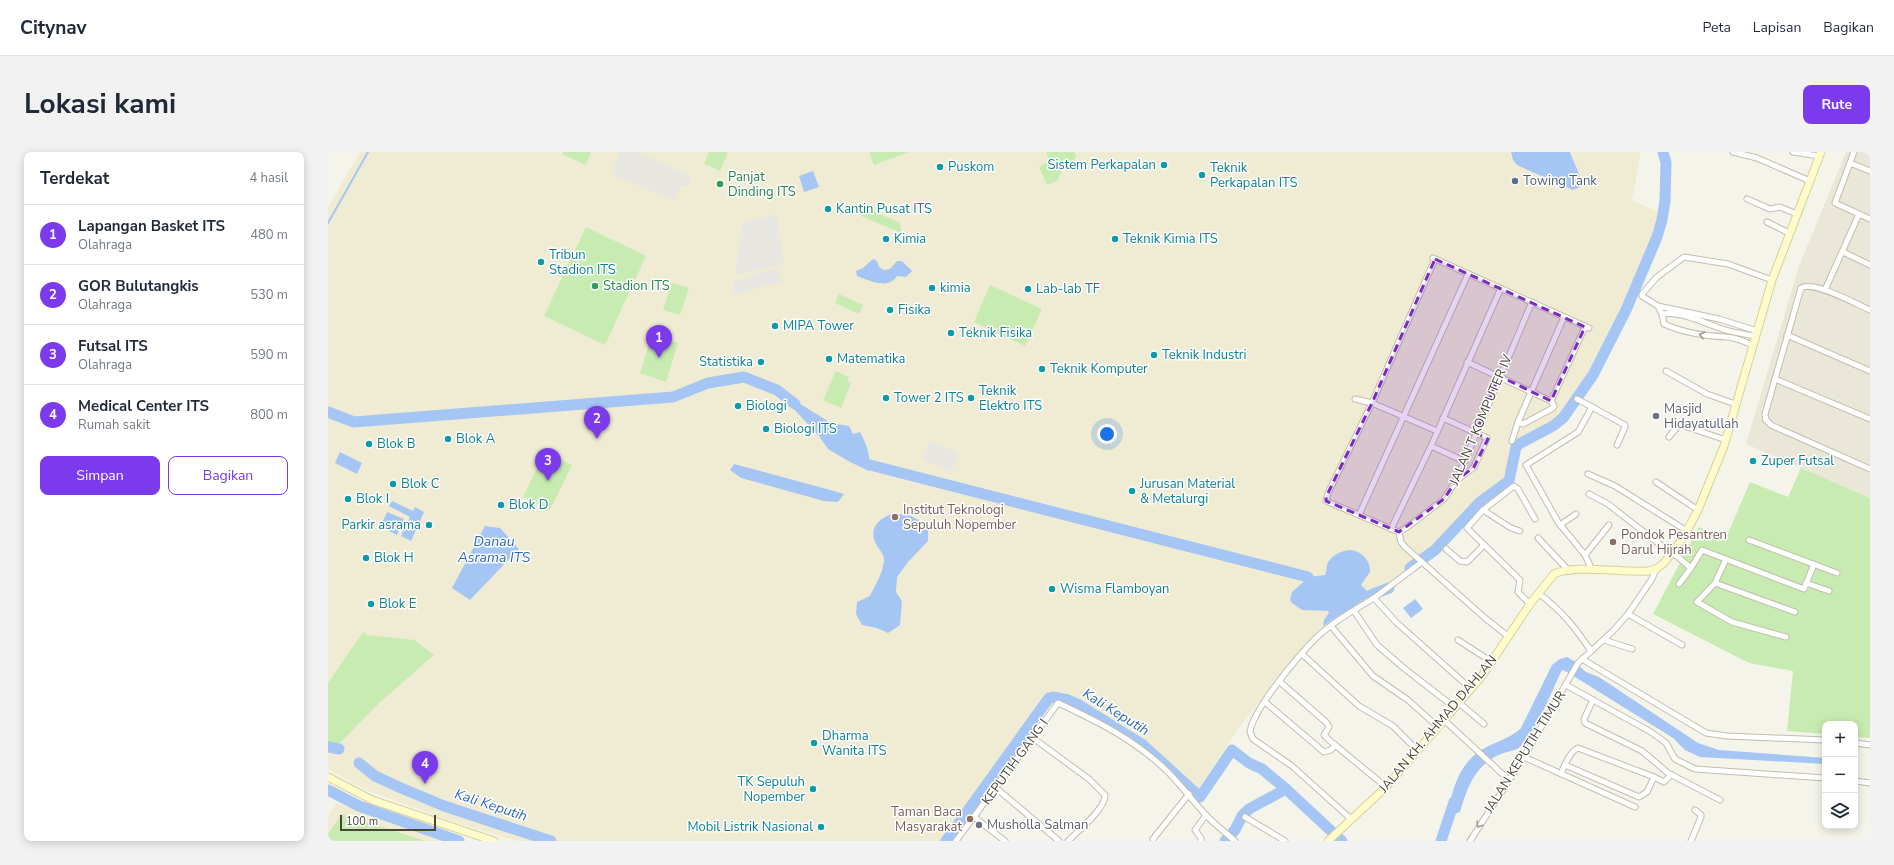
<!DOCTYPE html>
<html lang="id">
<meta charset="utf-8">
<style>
:root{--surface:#fff;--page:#f2f2f3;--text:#1f2937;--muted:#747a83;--line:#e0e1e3;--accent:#7c3aed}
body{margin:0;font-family:"Nunito Sans",sans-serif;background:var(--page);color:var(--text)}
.controls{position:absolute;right:12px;bottom:12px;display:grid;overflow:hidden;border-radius:8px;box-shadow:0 2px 10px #0003}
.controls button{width:36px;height:36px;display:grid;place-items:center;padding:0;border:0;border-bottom:1px solid var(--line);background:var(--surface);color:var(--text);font:20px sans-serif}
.scale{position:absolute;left:12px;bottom:10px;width:96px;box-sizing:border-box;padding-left:4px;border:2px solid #4a4637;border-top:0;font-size:11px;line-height:14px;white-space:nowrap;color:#4a4637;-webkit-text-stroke:3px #fff;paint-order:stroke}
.you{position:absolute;left:779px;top:282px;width:14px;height:14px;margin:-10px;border:3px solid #fff;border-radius:50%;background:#1a73e8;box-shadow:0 0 0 6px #1a73e833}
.badge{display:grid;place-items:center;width:26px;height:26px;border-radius:50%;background:var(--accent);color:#fff;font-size:13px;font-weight:700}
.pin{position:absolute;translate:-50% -33px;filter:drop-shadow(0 1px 2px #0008)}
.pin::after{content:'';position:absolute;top:21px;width:14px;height:12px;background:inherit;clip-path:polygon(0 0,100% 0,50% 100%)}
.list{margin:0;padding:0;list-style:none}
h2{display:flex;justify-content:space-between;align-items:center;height:52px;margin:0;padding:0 16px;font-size:17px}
h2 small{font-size:13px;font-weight:400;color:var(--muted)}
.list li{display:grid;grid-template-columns:26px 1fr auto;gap:12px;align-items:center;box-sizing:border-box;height:60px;padding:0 16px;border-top:1px solid var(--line)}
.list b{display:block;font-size:15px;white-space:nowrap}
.list p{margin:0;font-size:13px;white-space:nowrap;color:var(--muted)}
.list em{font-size:13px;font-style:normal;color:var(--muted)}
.actions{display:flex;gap:8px;padding:12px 16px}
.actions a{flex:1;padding:9px 0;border:1px solid var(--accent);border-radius:8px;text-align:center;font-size:14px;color:var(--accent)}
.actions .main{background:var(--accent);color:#fff}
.icon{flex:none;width:22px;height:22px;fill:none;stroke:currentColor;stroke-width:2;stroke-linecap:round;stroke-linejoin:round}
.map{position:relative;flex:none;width:1542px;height:689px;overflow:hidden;border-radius:8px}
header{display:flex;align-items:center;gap:24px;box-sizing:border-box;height:56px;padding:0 20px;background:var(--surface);border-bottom:1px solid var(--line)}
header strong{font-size:19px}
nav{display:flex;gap:22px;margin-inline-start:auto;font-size:14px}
.intro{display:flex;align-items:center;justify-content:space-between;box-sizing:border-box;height:96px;padding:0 24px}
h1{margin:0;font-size:28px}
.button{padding:10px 18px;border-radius:8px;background:var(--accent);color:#fff;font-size:14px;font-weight:700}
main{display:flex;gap:24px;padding:0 24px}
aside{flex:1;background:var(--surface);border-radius:8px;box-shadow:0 2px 10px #0003}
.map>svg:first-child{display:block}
.residential{fill:#eae7d8}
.education{fill:#efecd3}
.green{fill:#c7ebb1}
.parking{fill:#e7e6e1}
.water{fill:#a5c6f4}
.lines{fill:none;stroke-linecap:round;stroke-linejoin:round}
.stream{stroke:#a5c6f4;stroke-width:2}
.river{stroke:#a5c6f4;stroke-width:11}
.street-casing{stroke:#c2beac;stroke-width:7}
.secondary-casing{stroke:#d7d198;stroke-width:9}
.street{stroke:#fff;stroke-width:5}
.secondary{stroke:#fffbca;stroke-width:7}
.oneway{stroke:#9b9991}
.marked{fill:#7b2cbf;fill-opacity:0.2;stroke:#7b2cbf;stroke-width:3;stroke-dasharray:8 5;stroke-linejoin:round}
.culture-dot{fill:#0f9aa8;stroke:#fff;stroke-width:1.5}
.service-dot{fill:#5c6f8a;stroke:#fff;stroke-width:1.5}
.leisure-dot{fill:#2e9e5b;stroke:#fff;stroke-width:1.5}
.worship-dot{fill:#6b7280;stroke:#fff;stroke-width:1.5}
.education-dot{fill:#8d6e63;stroke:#fff;stroke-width:1.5}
.labels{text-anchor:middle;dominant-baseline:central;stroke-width:3;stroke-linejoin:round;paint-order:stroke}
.culture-label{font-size:13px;fill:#0d838f;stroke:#fff;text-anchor:start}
.leisure-label{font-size:13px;fill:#27864d;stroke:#fff;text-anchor:start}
.service-label{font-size:13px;fill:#4e5e75;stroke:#fff;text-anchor:start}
.worship-label{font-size:13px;fill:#5b616d;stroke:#fff;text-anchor:start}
.street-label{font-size:13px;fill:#4a4637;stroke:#fff}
.education-label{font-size:13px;fill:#785e54;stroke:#fff;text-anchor:start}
.water-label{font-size:14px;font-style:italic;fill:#2a66bc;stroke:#fff}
</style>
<header>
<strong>Citynav</strong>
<nav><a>Peta</a><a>Lapisan</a><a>Bagikan</a></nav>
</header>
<div class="intro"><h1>Lokasi kami</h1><a class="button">Rute</a></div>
<main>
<aside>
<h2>Terdekat<small>4 hasil</small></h2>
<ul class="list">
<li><span class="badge">1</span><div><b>Lapangan Basket ITS</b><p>Olahraga</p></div><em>480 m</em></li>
<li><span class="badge">2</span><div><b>GOR Bulutangkis</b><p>Olahraga</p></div><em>530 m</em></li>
<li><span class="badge">3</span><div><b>Futsal ITS</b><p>Olahraga</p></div><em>590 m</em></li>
<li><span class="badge">4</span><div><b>Medical Center ITS</b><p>Rumah sakit</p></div><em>800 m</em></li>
</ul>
<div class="actions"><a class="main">Simpan</a><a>Bagikan</a></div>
</aside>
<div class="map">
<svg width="1542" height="689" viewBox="0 0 1542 689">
<rect width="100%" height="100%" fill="#f5f4ea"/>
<path class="residential" d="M1518,0H1542V346L1418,292L1471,114Z"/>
<g class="education">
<path d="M32,0H1313L1304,48L1334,62L1287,168L1250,239L1229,268L1185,294L1179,323L1090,406L1055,443L997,479L970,502L913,573L870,637L809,584L761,555L728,540L618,689H189L120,668L38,638L0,617V55Z"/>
<path d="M9,651L122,689H0V664Z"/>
</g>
<g class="green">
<path d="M235,0H263L258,13L234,2Z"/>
<path d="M381,0H400L392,19L376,12Z"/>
<path d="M541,0H581L546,13Z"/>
<path d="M718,0H746L748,4L744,14L737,12L729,29L719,33L711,15L721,9Z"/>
<path d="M540,57L572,71L573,81L533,64Z"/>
<path d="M258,75L318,104L277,193L216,164Z"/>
<path d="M344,131L361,136L352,163L335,158Z"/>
<path d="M662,133L714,157L697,194L646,170Z"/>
<path d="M511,142L535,153L531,162L507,151Z"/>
<path d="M324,183L350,191L338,230L312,221Z"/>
<path d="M508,219L521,225L519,229L523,231L513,256L495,248Z"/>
<path d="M217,300L244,313L222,358L195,345Z"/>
<path d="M1473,316L1542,346V586L1527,585V572H1497V582L1459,579L1465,519L1421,511L1325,462L1371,375L1398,386L1422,330L1460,345Z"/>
<path d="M35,480L39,483L86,488L106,503L51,551L7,596L0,592V531Z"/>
<path d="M14,662L97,689H0V682Z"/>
</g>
<g class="parking">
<path d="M292,0H310L359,22L364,26L360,34H353L347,47L344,48L288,24L284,17Z"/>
<path d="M448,62L456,111L407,124L414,71Z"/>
<path d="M449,116L454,129L404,144L406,129Z"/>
<path d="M603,289L631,301L623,320L594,308Z"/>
</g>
<g class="water">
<path d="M1183,0H1242C1245,10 1255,25 1252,35L1245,38L1189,13L1185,8Z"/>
<path d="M485,19L491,35L476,40L471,24Z"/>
<path d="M545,107L549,109L551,115L556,118L562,117L569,109H574L584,119L578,125L569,124C560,138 543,129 529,124L528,119L535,116Z"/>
<path d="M469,250L503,271L521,274L525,282L532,280C539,293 543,305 541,319L522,310L500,297L491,284L464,255Z"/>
<path d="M12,300L34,311L29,322L7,311Z"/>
<path d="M406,312L506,339L516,342L510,350L496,349L413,326L402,318Z"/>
<path d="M64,349L85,359L87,355L96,360L83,389L73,384L82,365L61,354Z"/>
<path d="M59,360L76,367L69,383L52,375Z"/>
<path d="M566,361L583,364L600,373V389L581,409L569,425L568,440L574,449L572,473L560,481L549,476L534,473L528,462L529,450L542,444C547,433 555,421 556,409C557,402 550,397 547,390C541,373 553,366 566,361Z"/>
<path d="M157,374L172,376L191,397L142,448L124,436Z"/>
<path d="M1021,398C1032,398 1043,408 1042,420L1033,433L1043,443L995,474L996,468L1001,461L1000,459L974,458L964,451L962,447L964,440L981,425L997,423C999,419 998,416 999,413C1002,404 1013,399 1021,398Z"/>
<path d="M1087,447L1095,457L1083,466L1075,456Z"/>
<path d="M1239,505L1246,509L1258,520L1271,525L1370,591L1391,598L1497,606V612L1372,605L1357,598L1345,586L1239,520L1234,518C1222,542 1211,575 1193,594C1188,599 1180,599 1173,602C1148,612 1139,635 1132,660L1120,664C1123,639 1131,611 1155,597C1168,589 1182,587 1193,576L1224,513L1232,507Z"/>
</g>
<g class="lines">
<path class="stream" d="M0,71L40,0"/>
<g class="river">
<path d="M0,260L26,270L345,245L380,231L416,225L449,238L467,252"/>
<path d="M542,313L980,425"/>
<path d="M1082,416L1107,398L1152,350L1181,329L1188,295L1191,292L1225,274L1235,266L1265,223L1298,158L1329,85L1334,68L1337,49L1338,11L1335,0"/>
<path d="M1043,443L1061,436"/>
<path d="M0,595L11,597"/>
<path d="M31,611L47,624L73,636L116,654L223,689"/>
<path d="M0,638L31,654L131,689"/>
<path d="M618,689L713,557L721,546L725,545L740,548L749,552L815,593L872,645L904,598L921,611L934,617L958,637"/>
<path d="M897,689L907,678L914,664L921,657L958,637L1014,689"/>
<path d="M1113,689L1126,650"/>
</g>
<defs>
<g id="street">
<path d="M1405,0L1429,6L1482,29"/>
<path d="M1465,0L1491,4"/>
<path d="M1526,0L1507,51L1542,67"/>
<path d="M1522,11L1542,19"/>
<path d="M1419,47L1442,57L1452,55L1469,62"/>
<path d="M1439,70L1461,81"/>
<path d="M1515,100L1542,113"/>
<path d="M1105,106L1261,176"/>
<path d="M1107,107L1044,251L1000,341L998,349L1071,380L1078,376L1116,347L1128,329L1204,150"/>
<path d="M1497,138L1531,62"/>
<path d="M1330,154L1391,167L1429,179"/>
<path d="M1542,158C1528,152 1485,128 1473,136L1437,262L1438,268L1443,273L1542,317"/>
<path d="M1334,162C1352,159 1375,170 1391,176C1402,180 1415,182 1427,184"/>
<path d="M1459,183L1542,219"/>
<path d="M1425,193C1417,190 1407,185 1398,185C1377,184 1356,181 1336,172L1334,162L1330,154L1314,144V142L1329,125L1356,105L1400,112L1444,128"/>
<path d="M1139,210L1223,249"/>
<path d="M1338,219L1379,242L1407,252"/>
<path d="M1447,227L1542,267"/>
<path d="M1027,247L1044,251L1109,279"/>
<path d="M1249,247L1264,255L1250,280L1198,313L1230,370L1257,403L1264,418"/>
<path d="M1223,249L1226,254L1225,256L1195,272L1190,270L1236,165"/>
<path d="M1223,249L1257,175"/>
<path d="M1264,255L1297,273V275L1289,293"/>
<path d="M1115,266L1159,286L1146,315L1128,329"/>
<path d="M1341,285L1350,274L1353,273L1398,288"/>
<path d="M1184,289L1190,270"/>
<path d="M1103,294L1136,309"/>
<path d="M1260,322L1287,334L1359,379"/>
<path d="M1328,330L1370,358"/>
<path d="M1261,342L1280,352L1344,402"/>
<path d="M1155,358L1183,376L1192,379"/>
<path d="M1031,363L1140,122"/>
<path d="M1232,373L1248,362"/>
<path d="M1063,377L1103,294L1173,136"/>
<path d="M1071,380L1073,390L1077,395L1157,466L1181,485"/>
<path d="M1210,386L1241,419"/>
<path d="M1421,388L1509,421"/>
<path d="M1118,397L1132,409L1139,410L1156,393"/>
<path d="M1345,401L1363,416L1351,432"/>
<path d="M1257,403L1281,373"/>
<path d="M1398,407L1387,431L1369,450L1404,470L1458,485"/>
<path d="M1094,410L1046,446L1069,471L1142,536"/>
<path d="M1363,416L1374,398L1476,437L1486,412"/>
<path d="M1387,431L1467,460"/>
<path d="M1478,431L1501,439"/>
<path d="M1210,441C1234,459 1246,474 1263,499"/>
<path d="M1202,452L1190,440L1192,428L1139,376L1155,358L1186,334L1190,337L1207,367"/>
<path d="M1026,459L1049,493L1077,517L1126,555"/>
<path d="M1300,462L1354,493"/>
<path d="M1003,474L1045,524L1080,548L1110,575"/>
<path d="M1130,488L1164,510"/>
<path d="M1276,488L1304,497"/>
<path d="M974,502L1031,554L1065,574L1089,598"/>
<path d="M1254,507L1378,581L1399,584L1497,588"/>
<path d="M952,530L999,571L1001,575L996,583L1001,588L1058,635"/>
<path d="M1238,533L1323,580L1338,591L1347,607L1367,617L1497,626"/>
<path d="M1265,548L1256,567L1257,571L1314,599L1340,621L1392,648"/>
<path d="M937,550L996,600L1003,598L1007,593"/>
<path d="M1130,550L1156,572"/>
<path d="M1116,568L1181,628"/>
<path d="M705,586L761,627L777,643C778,656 749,680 740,689"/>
<path d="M1527,591L1542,593"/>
<path d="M1196,605L1307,655"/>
<path d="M1233,622C1236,614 1242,599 1250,596L1326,625L1319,640L1311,645L1237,613"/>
<path d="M1326,625L1336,630L1343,623"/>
<path d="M1527,629L1542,631"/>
<path d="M668,636L731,689"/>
<path d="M646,665L677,689"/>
<path d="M917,665L957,689"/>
<path d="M1023,667L964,614L925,587L922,580C925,557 971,503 988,486C1005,470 1026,458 1046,446"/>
<path d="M825,687L861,642"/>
<path d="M628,689L730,551C769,569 807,588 839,619C853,633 864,648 877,662C886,672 897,680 907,689"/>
<path d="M873,689V686L867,678L878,663"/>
<path d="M1142,689L1196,605L1250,511L1285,479L1300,462L1324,427L1328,417"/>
<path d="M1363,689L1373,665V663L1367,658"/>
</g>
<g id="secondary">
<path d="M0,625L44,648L166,689"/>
<path d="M1000,689L1058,635L1154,524L1202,452L1226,422C1246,412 1296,421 1320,419L1328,417L1336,411L1355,386L1370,358L1396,294L1444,128L1493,0"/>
</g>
</defs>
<use href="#street" class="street-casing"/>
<use href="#secondary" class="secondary-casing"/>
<use href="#street" class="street"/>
<use href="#secondary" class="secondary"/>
</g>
<defs><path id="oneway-chevron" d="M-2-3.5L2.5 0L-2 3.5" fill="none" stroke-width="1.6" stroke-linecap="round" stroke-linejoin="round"/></defs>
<g class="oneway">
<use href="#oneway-chevron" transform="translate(1374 183) rotate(-166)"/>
<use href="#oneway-chevron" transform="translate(1151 673) rotate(123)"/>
</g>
<path class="marked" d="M1107,107L1257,175L1223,249L1171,224L1148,281L1160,287L1146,315L1128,329L1116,347L1071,380L998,349V345L1044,251Z"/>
<g class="culture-dot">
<circle cx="836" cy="13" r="4"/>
<circle cx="612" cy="15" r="4"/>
<circle cx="874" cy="23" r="4"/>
<circle cx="500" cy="57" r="4"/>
<circle cx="558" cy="87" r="4"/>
<circle cx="787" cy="87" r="4"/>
<circle cx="213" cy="110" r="4"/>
<circle cx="604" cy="136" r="4"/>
<circle cx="700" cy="137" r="4"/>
<circle cx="562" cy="158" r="4"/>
<circle cx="447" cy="174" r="4"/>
<circle cx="623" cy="181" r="4"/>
<circle cx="826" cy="203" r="4"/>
<circle cx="501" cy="207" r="4"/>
<circle cx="433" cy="210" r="4"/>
<circle cx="714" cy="217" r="4"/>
<circle cx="558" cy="246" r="4"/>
<circle cx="643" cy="246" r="4"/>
<circle cx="410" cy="254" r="4"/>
<circle cx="438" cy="277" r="4"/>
<circle cx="120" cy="287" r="4"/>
<circle cx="41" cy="292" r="4"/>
<circle cx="1425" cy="309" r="4"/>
<circle cx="65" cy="332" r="4"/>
<circle cx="804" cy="339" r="4"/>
<circle cx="20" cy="347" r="4"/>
<circle cx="173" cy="353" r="4"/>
<circle cx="101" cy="373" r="4"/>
<circle cx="38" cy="406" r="4"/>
<circle cx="724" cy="437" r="4"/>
<circle cx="43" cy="452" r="4"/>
<circle cx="486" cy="591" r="4"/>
<circle cx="485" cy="637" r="4"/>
<circle cx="493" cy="675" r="4"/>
</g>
<circle class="service-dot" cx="1187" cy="29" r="4"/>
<g class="leisure-dot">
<circle cx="392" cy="32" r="4"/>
<circle cx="267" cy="134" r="4"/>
</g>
<g class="worship-dot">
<circle cx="1328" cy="264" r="4"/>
<circle cx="651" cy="673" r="4"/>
</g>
<g class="education-dot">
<circle cx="567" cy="365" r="4"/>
<circle cx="1285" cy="390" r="4"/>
<circle cx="642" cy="667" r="4"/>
</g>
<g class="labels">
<g class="culture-label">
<text x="828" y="13" text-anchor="end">Sistem Perkapalan</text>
<text x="620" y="15">Puskom</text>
<text x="882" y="16">Teknik<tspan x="882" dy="15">Perkapalan ITS</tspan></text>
<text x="508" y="57">Kantin Pusat ITS</text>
<text x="566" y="87">Kimia</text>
<text x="795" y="87">Teknik Kimia ITS</text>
<text x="221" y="103">Tribun<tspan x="221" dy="15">Stadion ITS</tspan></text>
<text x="612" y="136">kimia</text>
<text x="708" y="137">Lab-lab TF</text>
<text x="570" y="158">Fisika</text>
<text x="455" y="174">MIPA Tower</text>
<text x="631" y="181">Teknik Fisika</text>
<text x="834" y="203">Teknik Industri</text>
<text x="509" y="207">Matematika</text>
<text x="425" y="210" text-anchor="end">Statistika</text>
<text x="722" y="217">Teknik Komputer</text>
<text x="651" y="239">Teknik<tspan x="651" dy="15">Elektro ITS</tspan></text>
<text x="566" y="246">Tower 2 ITS</text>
<text x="418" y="254">Biologi</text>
<text x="446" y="277">Biologi ITS</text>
<text x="128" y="287">Blok A</text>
<text x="49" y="292">Blok B</text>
<text x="1433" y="309">Zuper Futsal</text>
<text x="73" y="332">Blok C</text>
<text x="812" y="332">Jurusan Material<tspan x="812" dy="15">&amp; Metalurgi</tspan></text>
<text x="28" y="347">Blok I</text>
<text x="181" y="353">Blok D</text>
<text x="93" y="373" text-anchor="end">Parkir asrama</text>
<text x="46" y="406">Blok H</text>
<text x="732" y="437">Wisma Flamboyan</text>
<text x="51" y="452">Blok E</text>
<text x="494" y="584">Dharma<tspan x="494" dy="15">Wanita ITS</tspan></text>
<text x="477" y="630" text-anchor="end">TK Sepuluh<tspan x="477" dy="15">Nopember</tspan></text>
<text x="485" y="675" text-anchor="end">Mobil Listrik Nasional</text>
</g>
<g class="leisure-label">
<text x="400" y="25">Panjat<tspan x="400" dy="15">Dinding ITS</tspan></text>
<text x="275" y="134">Stadion ITS</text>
</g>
<g class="service-label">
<text x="1195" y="29">Towing Tank</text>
</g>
<g class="worship-label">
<text x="1336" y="257">Masjid<tspan x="1336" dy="15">Hidayatullah</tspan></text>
<text x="659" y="673">Musholla Salman</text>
</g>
<g class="street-label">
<text transform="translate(1153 268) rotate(-67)">JALAN T KOMPUTER IV</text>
<text transform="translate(1110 572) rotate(-50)">JALAN KH. AHMAD DAHLAN</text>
<text transform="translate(1197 600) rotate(-58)">JALAN KEPUTIH TIMUR</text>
<text transform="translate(687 610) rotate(-54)">KEPUTIH GANG I</text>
</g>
<g class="education-label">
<text x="575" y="358">Institut Teknologi<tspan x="575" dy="15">Sepuluh Nopember</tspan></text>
<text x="1293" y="383">Pondok Pesantren<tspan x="1293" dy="15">Darul Hijrah</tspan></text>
<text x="634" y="660" text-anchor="end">Taman Baca<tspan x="634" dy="15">Masyarakat</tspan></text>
</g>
<g class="water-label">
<text x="166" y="389">Danau<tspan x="166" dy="16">Asrama ITS</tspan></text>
<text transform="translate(788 560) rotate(32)">Kali Keputih</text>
<text transform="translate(163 653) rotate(18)">Kali Keputih</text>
</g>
</g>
</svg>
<div class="controls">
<button>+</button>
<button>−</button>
<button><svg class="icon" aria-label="layers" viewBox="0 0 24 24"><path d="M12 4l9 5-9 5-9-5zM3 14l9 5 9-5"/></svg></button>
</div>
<div class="scale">100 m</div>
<div class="you"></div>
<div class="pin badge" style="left:331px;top:206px">1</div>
<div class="pin badge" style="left:269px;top:287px">2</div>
<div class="pin badge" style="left:220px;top:329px">3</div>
<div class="pin badge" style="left:97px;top:632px">4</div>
</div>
</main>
